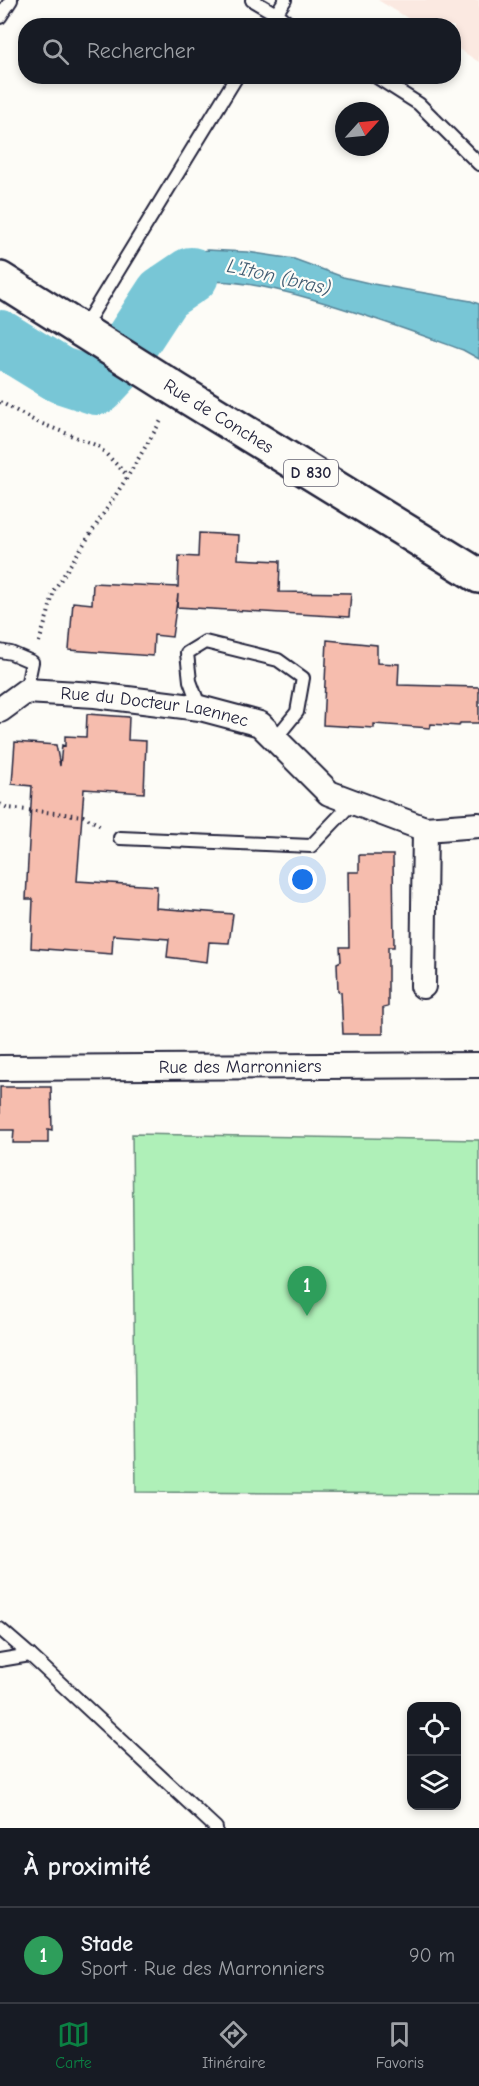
<!DOCTYPE html>
<html lang="fr">
<meta charset="utf-8">
<style>
:root{--surface:#171b24;--page:#20242c;--text:#f1f3f6;--muted:#9ea1a6;--line:#363941;--accent:#0b8043}
body{margin:0;font-family:"Comic Neue",sans-serif;background:var(--page);color:var(--text)}
.controls{position:absolute;right:18px;bottom:18px;display:grid;overflow:hidden;border-radius:12px;box-shadow:0 3px 9px #0003}
.controls button{width:54px;height:54px;display:grid;place-items:center;padding:0;border:0;border-bottom:2px solid var(--line);background:var(--surface);color:var(--text);font:30px sans-serif}
.compass{position:absolute;left:335px;top:102px;width:54px;height:54px;border-radius:50%;background:var(--surface);box-shadow:0 3px 9px #0003;rotate:63deg}
.you{position:absolute;left:303px;top:880px;width:21px;height:21px;margin:-15px;border:4px solid #fff;border-radius:50%;background:#1a73e8;box-shadow:0 0 0 9px #1a73e833}
.badge{display:grid;place-items:center;width:39px;height:39px;border-radius:50%;background:var(--accent);color:#fff;font-size:20px;font-weight:700}
.pin{position:absolute;translate:-50% -50px;filter:drop-shadow(0 2px 3px #0008)}
.pin::after{content:'';position:absolute;top:32px;width:21px;height:18px;background:inherit;clip-path:polygon(0 0,100% 0,50% 100%)}
.list{margin:0;padding:0;list-style:none}
h2{display:flex;justify-content:space-between;align-items:center;height:78px;margin:0;padding:0 24px;font-size:26px}
h2 small{font-size:20px;font-weight:400;color:var(--muted)}
.list li{display:grid;grid-template-columns:39px 1fr auto;gap:18px;align-items:center;box-sizing:border-box;height:96px;padding:0 24px;border-top:2px solid var(--line)}
.list b{display:block;font-size:22px;white-space:nowrap}
.list p{margin:0;font-size:20px;white-space:nowrap;color:var(--muted)}
.list em{font-size:20px;font-style:normal;color:var(--muted)}
.icon{flex:none;width:33px;height:33px;fill:none;stroke:currentColor;stroke-width:2;stroke-linecap:round;stroke-linejoin:round}
.map{position:relative;flex:none;width:479px;height:1828px;overflow:hidden}
.search{position:absolute;background:var(--surface);box-shadow:0 3px 9px #0003;left:18px;right:18px;top:18px;height:66px;display:flex;align-items:center;gap:15px;box-sizing:border-box;padding:0 21px;border-radius:24px;color:var(--muted);font-size:22px}
.sheet{height:174px;background:var(--surface)}
nav{display:flex;justify-content:space-around;align-items:center;box-sizing:border-box;height:84px;border-top:2px solid var(--line);background:var(--surface);font-size:16px;color:var(--muted)}
nav a{display:grid;justify-items:center;gap:3px}
nav .on{color:var(--accent)}
.map>svg:first-child{display:block}
.built{fill:#fbe9e1}
.green{fill:#aff0b8;stroke:#68897a;stroke-width:1.5}
.water{fill:#78c6d6;stroke:#568498;stroke-width:1.5}
.lines{fill:none;stroke-linecap:round;stroke-linejoin:round}
.river{stroke:#78c6d6;stroke-width:56}
.building{fill:#f6bdae;stroke:#22223b;stroke-width:1.5}
.lane-casing{stroke:#22223b;stroke-width:16}
.street-casing{stroke:#22223b;stroke-width:28}
.primary-casing{stroke:#22223b;stroke-width:38}
.path{stroke:#22223b;stroke-width:4;stroke-dasharray:1.5 4.5;stroke-linecap:butt}
.lane{stroke:#fdfcf7;stroke-width:12}
.street{stroke:#fdfcf7;stroke-width:24}
.primary{stroke:#fdfcf7;stroke-width:33}
.labels{text-anchor:middle;dominant-baseline:central;stroke-width:4.5;stroke-linejoin:round;paint-order:stroke}
.shield{fill:#fdfcf7;stroke:#646373;stroke-width:1.5}
.shield-label{font-size:16px;font-weight:bold;fill:#22223b}
.street-label{font-size:18px;fill:#22223b;stroke:#fdfcf7}
.water-label{font-size:20px;font-style:italic;fill:#405b71;stroke:#fdfcf7}
</style>
<div class="map">
<svg width="479" height="1828" viewBox="0 0 479 1828">
<rect width="100%" height="100%" fill="#fdfcf7"/>
<filter id="ink" filterUnits="userSpaceOnUse"><feTurbulence type="fractalNoise" baseFrequency=".0167" numOctaves="2"/><feDisplacementMap in="SourceGraphic" scale="12" xChannelSelector="R" yChannelSelector="G"/><feConvolveMatrix kernelMatrix="1 2 1 2 8 2 1 2 1" color-interpolation-filters="sRGB"/></filter>
<g filter="url(#ink)">
<path class="built" d="M378,0H479V62L454,46V26L419,25Z"/>
<path class="green" d="M132,1134L479,1140V1494L136,1492Z"/>
<g class="water">
<path d="M207,250L247,252L294,259L343,277L373,284L471,301L479,304V359L463,350C418,334 234,263 195,286C176,297 165,321 153,339L127,323L143,297L198,252Z"/>
<path d="M0,320L90,373L101,361L125,376L116,397L79,406L0,358Z"/>
</g>
<g class="lines">
<path class="river" d="M0,338L60,375L97,387L114,369L163,294L191,275"/>
</g>
<g class="building">
<path d="M199,533L239,535L238,559L280,561L279,592L351,593L349,617L177,607L178,594L172,637L154,635L153,656L69,650L73,602L92,604L93,583L178,587L179,556L198,557Z"/>
<path d="M327,640L377,645V663L399,664L398,685L479,687V723H460L459,726L431,724L430,728L374,724V728L323,725Z"/>
<path d="M87,714L129,717L128,740L146,741L144,793L84,789L77,881L157,886L156,908L233,914L229,943L209,942L207,962L167,957L169,939L113,935L112,954L31,948L33,899H26L32,786L12,784L15,742L56,745L60,766L62,745L65,746V736L86,737Z"/>
<path d="M359,855H393L394,947H388V1007L383,1008V1034H343L341,992L338,991L337,963L341,961L340,947H349L348,872H359Z"/>
<path d="M0,1087H51L52,1130L48,1129V1143H13L14,1130H0Z"/>
</g>
<g class="lines">
<defs>
<g id="lane">
<path d="M252,0L276,14L269,26"/>
<path d="M285,0L276,14L293,26"/>
<path d="M0,17L11,0"/>
<path d="M375,76L419,104L479,164"/>
<path d="M82,330L237,76"/>
<path d="M0,651L11,653L32,662L26,691"/>
<path d="M200,708L190,681L187,653L205,642L278,660L303,678L297,712L275,739"/>
<path d="M120,838L311,846L353,802"/>
<path d="M0,1629L30,1655L0,1660"/>
<path d="M30,1655L216,1828"/>
</g>
<g id="street">
<path id="s1" d="M0,710L26,691L95,695L200,708L260,724L329,793L425,829L479,825"/>
<path d="M423,986L425,829"/>
<path id="s2" d="M0,1068L479,1065"/>
</g>
<g id="primary">
<path id="s3" d="M0,279L178,391L479,576"/>
</g>
</defs>
<use href="#lane" class="lane-casing"/>
<use href="#street" class="street-casing"/>
<use href="#primary" class="primary-casing"/>
<g class="path">
<path d="M0,402L35,421L98,446L128,476"/>
<path d="M39,642L48,614L54,590L128,476L162,419"/>
<path d="M0,804L8,808L83,816L103,827"/>
</g>
<use href="#lane" class="lane"/>
<use href="#street" class="street"/>
<use href="#primary" class="primary"/>
</g>
</g>
<g class="labels">
<rect class="shield" x="284" y="460" width="54" height="26" rx="4.5"/>
<g class="shield-label">
<text x="311" y="473">D 830</text>
</g>
<g class="street-label">
<text stroke="none"><textPath href="#s3" startOffset="258">Rue de Conches</textPath></text>
<text stroke="none"><textPath href="#s1" startOffset="162">Rue du Docteur Laennec</textPath></text>
<text stroke="none"><textPath href="#s2" startOffset="240">Rue des Marronniers</textPath></text>
</g>
<g class="water-label">
<text transform="translate(279 277) rotate(13)">L'Iton (bras)</text>
</g>
</g>
</svg>
<div class="controls">
<button><svg class="icon" aria-label="locate" viewBox="0 0 24 24"><circle cx="12" cy="12" r="6"/><path d="M12 2v4M12 18v4M2 12h4M18 12h4"/></svg></button>
<button><svg class="icon" aria-label="layers" viewBox="0 0 24 24"><path d="M12 4l9 5-9 5-9-5zM3 14l9 5 9-5"/></svg></button>
</div>
<svg class="compass" viewBox="-18 -18 36 36"><path d="M0-13l5 13h-10z" fill="#e53935"/><path d="M0 13l5-13h-10z" fill="#9ea1a6"/></svg>
<div class="you"></div>
<div class="pin badge" style="left:307px;top:1316px;background:#2e9e5b">1</div>
<div class="search"><svg class="icon" aria-label="search" viewBox="0 0 24 24"><circle cx="10" cy="10" r="6"/><path d="M15 15l6 6"/></svg>Rechercher</div>
</div>
<section class="sheet">
<h2>À proximité<small></small></h2>
<ul class="list">
<li><span class="badge" style="background:#2e9e5b">1</span><div><b>Stade</b><p>Sport · Rue des Marronniers</p></div><em>90 m</em></li>
</ul>
</section>
<nav>
<a class="on"><svg class="icon" aria-label="map" viewBox="0 0 24 24"><path d="M3 6l6-2 6 2 6-2v14l-6 2-6-2-6 2zM9 4v14M15 6v14"/></svg>Carte</a>
<a><svg class="icon" aria-label="directions" viewBox="0 0 24 24"><path d="M12 3l9 9-9 9-9-9zM9 14v-3h6M13 9l2 2-2 2"/></svg>Itinéraire</a>
<a><svg class="icon" aria-label="saved" viewBox="0 0 24 24"><path d="M7 4h10v16l-5-4-5 4z"/></svg>Favoris</a>
</nav>
